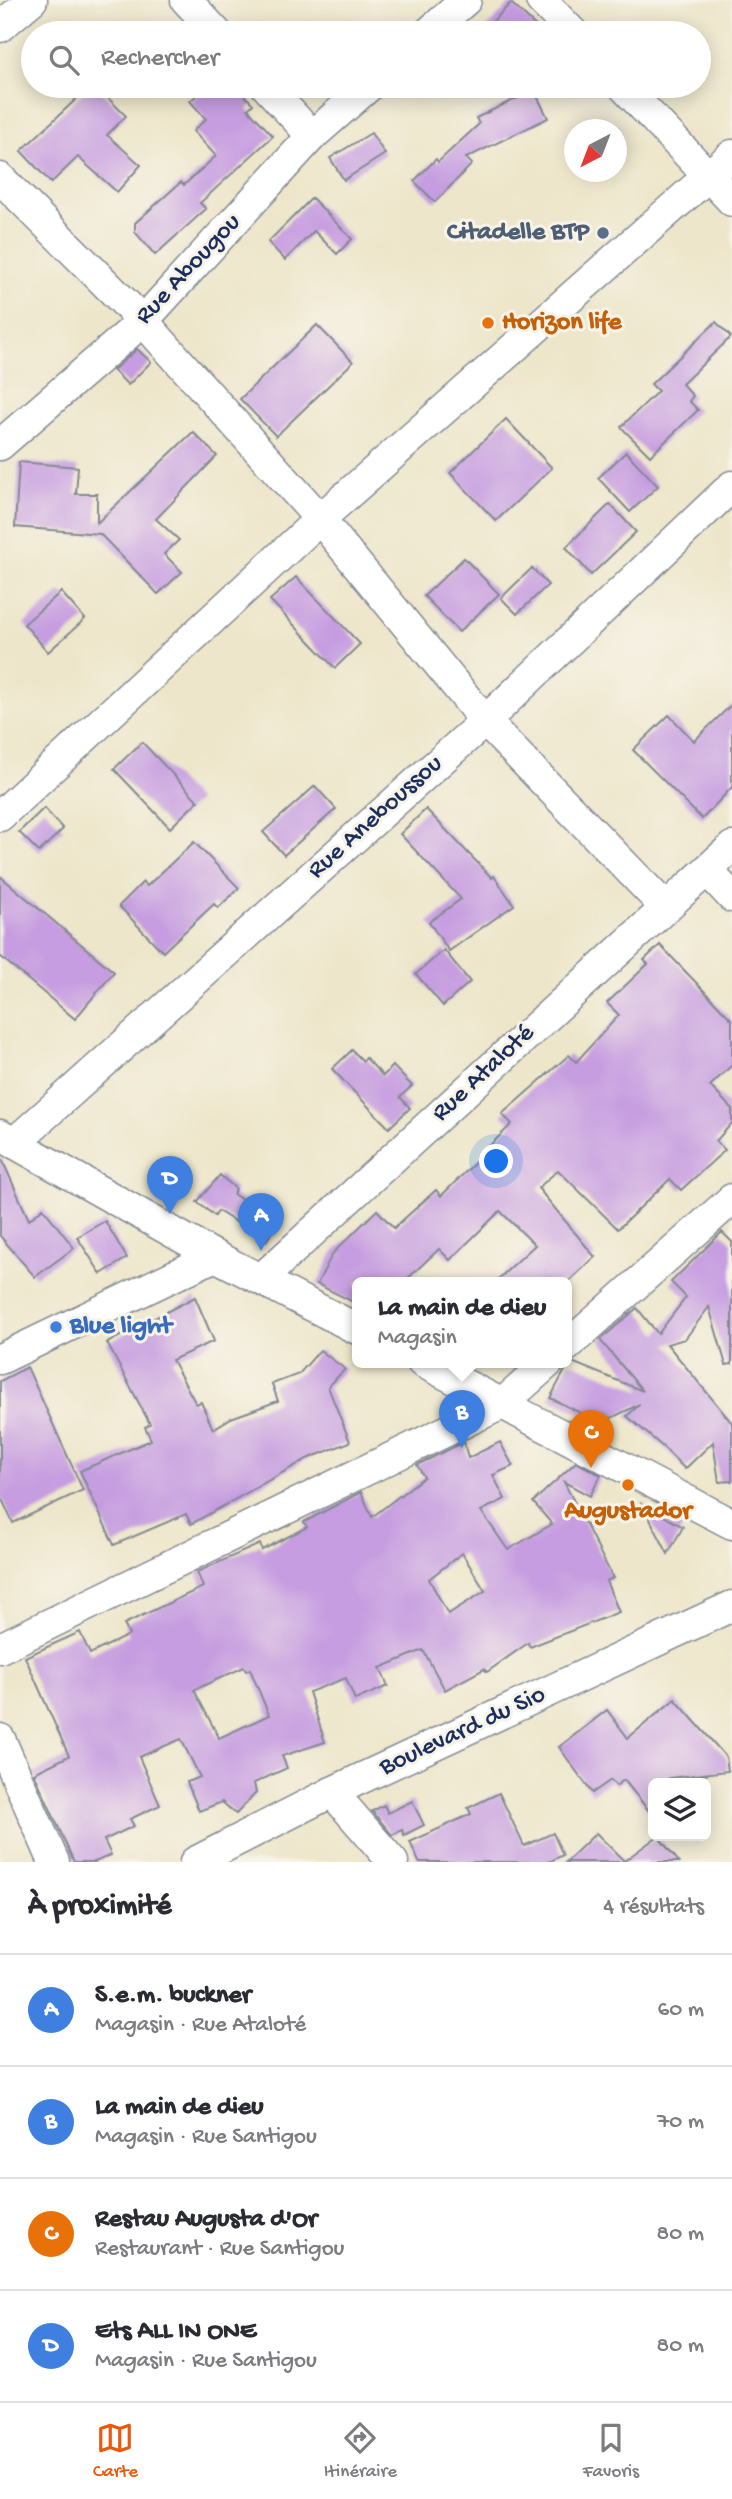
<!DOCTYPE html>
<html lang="fr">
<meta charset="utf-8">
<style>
:root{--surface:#fff;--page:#f2f2f3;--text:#2b2b33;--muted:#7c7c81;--line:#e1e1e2;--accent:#ea580c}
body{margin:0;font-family:"Gochi Hand",sans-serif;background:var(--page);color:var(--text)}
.controls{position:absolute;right:21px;bottom:21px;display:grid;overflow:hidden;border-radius:10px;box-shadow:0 4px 18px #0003}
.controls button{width:63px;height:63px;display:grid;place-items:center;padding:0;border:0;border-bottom:2px solid var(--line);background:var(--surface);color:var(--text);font:35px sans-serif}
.compass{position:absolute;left:564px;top:119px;width:63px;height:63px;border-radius:50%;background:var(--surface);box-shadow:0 4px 18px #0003;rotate:222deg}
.you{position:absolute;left:497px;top:1162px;width:24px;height:24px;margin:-18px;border:5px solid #fff;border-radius:50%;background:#1a73e8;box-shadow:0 0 0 10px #1a73e833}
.badge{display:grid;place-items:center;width:46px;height:46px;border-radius:50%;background:var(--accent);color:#fff;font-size:23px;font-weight:700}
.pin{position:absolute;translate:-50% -58px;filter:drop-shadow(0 2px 4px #0008)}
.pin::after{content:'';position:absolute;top:37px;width:24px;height:21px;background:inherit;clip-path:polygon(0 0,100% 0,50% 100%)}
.popup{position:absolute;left:352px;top:1277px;width:220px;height:91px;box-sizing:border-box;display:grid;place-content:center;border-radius:10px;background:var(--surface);filter:drop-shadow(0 2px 5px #0005);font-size:23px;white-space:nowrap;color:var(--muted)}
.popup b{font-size:26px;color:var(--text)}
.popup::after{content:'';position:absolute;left:50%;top:100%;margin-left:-14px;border:14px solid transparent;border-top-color:var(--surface)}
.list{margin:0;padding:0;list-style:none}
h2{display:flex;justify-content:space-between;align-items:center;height:91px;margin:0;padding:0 28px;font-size:30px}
h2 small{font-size:23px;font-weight:400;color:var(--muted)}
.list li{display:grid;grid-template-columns:46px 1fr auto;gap:21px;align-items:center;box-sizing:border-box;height:112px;padding:0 28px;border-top:2px solid var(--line)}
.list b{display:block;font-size:26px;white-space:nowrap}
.list p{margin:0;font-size:23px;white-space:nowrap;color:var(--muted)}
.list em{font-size:23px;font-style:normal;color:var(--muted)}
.icon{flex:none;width:38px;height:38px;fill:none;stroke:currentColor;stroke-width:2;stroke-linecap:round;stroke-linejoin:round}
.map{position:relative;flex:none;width:732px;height:1862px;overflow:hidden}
.search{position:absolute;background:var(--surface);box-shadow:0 4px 18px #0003;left:21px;right:21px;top:21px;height:77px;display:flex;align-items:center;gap:18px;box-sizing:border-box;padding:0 24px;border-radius:38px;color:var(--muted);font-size:26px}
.sheet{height:539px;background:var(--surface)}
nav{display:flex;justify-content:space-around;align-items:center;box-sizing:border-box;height:98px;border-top:2px solid var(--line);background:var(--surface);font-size:19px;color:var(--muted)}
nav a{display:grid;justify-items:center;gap:4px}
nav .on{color:var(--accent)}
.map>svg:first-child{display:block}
.building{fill:#c69de0;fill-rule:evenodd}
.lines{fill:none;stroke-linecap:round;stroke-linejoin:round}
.minor-casing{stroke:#848a94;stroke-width:33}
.minor{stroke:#fff;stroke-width:30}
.service-dot{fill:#5c6f8a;stroke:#f7f3e8;stroke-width:2.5}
.food-dot{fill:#e8710a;stroke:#f7f3e8;stroke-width:2.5}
.shop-dot{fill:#3f7fe0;stroke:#f7f3e8;stroke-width:2.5}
.labels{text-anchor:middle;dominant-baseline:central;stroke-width:6;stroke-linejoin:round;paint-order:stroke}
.service-label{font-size:26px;font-weight:bold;fill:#4e5e75;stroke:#f7f3e8;text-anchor:end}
.street-label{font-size:26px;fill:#1b2f5e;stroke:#f7f3e8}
.food-label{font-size:26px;font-weight:bold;fill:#c56008;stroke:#f7f3e8;text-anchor:start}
.shop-label{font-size:26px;font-weight:bold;fill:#366cbe;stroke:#f7f3e8;text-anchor:start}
</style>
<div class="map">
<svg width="732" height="1862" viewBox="0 0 732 1862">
<rect width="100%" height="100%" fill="#f7f3e8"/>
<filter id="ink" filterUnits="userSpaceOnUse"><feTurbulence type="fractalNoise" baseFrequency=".0143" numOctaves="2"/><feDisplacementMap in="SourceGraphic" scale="14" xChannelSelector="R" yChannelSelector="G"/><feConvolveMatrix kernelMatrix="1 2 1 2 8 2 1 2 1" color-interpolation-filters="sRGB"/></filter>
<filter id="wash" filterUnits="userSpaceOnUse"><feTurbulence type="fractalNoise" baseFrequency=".00686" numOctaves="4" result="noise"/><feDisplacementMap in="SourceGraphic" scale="28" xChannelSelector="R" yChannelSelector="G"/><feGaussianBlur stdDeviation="1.57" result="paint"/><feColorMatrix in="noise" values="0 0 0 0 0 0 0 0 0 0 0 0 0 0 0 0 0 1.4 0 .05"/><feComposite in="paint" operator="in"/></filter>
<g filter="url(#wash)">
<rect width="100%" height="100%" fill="#ede6ca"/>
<g id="blocks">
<g class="building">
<path d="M511,3L543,33H481Z"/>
<path d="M90,86H96L126,116L107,135L141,165L117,192L78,157L51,183L21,151Z"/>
<path d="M207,86H235L253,104L248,109L273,136L200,203L206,209L155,255L135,232V223L181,182L184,185L216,156L193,131L206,119L190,101Z"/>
<path d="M534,90L548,118L466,158L472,164L435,202L414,181L436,159L438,162L479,124L476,118Z"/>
<path d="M371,133L385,154L344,180L330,158Z"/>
<path d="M312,198L352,239L337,254L314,231L285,260L268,242Z"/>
<path d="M716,322L731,337L682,384L693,396L689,401L698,410L650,456L621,427L658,391L651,384Z"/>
<path d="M317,325L353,362L276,436L240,399Z"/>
<path d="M137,349L151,362L128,385L113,370Z"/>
<path d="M506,419L552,468L496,521L450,473Z"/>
<path d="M193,432L217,456L156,519L179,540L164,554L182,572L158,594L100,534L15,527L19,462L78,467L76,494H97V523Z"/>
<path d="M626,452L658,486L630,512L598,478Z"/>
<path d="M610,504L636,532L591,575L566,547Z"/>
<path d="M464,558L499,594L459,632L424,596Z"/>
<path d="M532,568L548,585L517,614L501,598Z"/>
<path d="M296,577L360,644L335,668L270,600Z"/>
<path d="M61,592L85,619L48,652L24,624Z"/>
<path d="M732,704V787L702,819L633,750L669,715L694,741Z"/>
<path d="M142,742L198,801L170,828L114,769Z"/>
<path d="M315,786L336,809L284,855L263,832Z"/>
<path d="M44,808L63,829L39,852L19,832Z"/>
<path d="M426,809L492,878L494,876L514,905L449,951L429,922L461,899L400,834Z"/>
<path d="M194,842L239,888L218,908L214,904L163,952L119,906L143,882L147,886Z"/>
<path d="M0,876L114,972L75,1019L0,956Z"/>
<path d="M660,945L732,1020V1065L710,1086L732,1109V1123L716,1141L725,1150L681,1190L670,1179L618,1229L558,1170L538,1188L595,1257L568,1282H495L535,1245L500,1211L450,1260L439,1249L404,1282H357V1304L317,1284L333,1253L377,1210L394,1228L436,1190L441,1196L488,1150L486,1149L512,1124L502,1114L569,1055L576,1062L619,1015L607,1003L648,964L644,960Z"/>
<path d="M444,950L470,982L443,1006L416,974Z"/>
<path d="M352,1050L363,1061L366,1058L383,1076L393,1066L412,1086L400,1097L410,1108L389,1128L332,1069Z"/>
<path d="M0,1155L29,1220L43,1208L74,1248L35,1277L0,1236Z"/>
<path d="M220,1175L236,1189L233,1194L278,1222L266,1241L218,1211L215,1216L197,1202Z"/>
<path d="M105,1221L127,1258L101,1274L77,1237Z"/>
<path d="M722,1232L732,1242V1364L726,1365L709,1307L685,1339L667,1344L732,1423V1481L719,1482L713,1442L685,1469L664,1448L627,1416L640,1404L601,1423L550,1398L569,1363L572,1362L643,1391L600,1340L637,1308L658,1334L686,1297L671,1282Z"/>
<path d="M195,1297L214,1341L172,1360L196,1404L201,1402L213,1429L231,1418L278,1401L272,1384L299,1374L320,1350L345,1369L328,1387L350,1442L307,1459L191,1524L186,1514L114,1545L80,1471L151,1440L145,1427L150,1424L107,1343Z"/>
<path d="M27,1367L83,1490L13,1523L0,1495V1381Z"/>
<path d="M464,1442L468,1458L500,1442L513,1466L493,1475L505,1499L481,1511L508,1550L552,1524L533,1502L576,1462L601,1475L590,1496L564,1482L613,1578L606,1581L619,1612L530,1647L528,1643L487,1672L484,1669L445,1690L423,1650L380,1668L388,1686L355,1700L346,1678L309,1692L325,1742L282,1756L287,1768L254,1783L256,1793L236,1814L222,1802L199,1811L187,1782L200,1777L181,1739L139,1757L160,1805L130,1819L134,1826L104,1840L111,1855L95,1862H74L34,1773L69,1756L25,1657L80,1632L90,1654L129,1635L124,1624L203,1587L197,1572L260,1544L262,1550L307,1527L304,1522L361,1492L372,1517L424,1477L417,1465ZM462,1553L485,1591L448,1614L429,1579ZM244,1667L246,1671L250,1669L269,1715L219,1738L194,1690Z"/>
<path d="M642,1504L683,1527L668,1554Z"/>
<path d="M675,1699L726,1757L728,1771L670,1778L675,1783H653V1816L624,1780L616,1786L611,1780L592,1793L559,1747L607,1710L628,1738Z"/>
<path d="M499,1793L524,1846L553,1833L563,1855L549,1862H419L410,1842L471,1814L468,1808Z"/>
<path d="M412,1801L424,1825L404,1835L402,1830L392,1835L372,1811L384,1805L388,1813Z"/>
<path d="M596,1833L624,1861L658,1836L679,1862H566Z"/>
</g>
</g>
</g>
<g filter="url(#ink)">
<use href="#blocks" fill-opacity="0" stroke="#848a94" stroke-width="2"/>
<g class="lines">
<defs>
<g id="minor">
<path d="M186,0L217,33"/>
<path d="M541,0L573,33"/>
<path d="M0,27L32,0"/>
<path d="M428,33L466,0"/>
<path d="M266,86L312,136"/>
<path d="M623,86L732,201"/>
<path d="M0,178L143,321L320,519L485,721L666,908"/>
<path d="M0,445L143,321L312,136L369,86"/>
<path d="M0,816L320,519L732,155"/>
<path d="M707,870L732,897"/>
<path d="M0,1135L215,1256L357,1329"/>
<path d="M14,1143L485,721L732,486"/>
<path d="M261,1279L732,847"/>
<path d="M567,1346L732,1199"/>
<path d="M0,1359L215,1256"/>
<path d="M422,1362L732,1524"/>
<path d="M0,1648L502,1404L549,1362"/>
<path d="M0,1739L54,1862"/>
<path d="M332,1792L393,1862"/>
<path d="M195,1862L332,1792L732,1606"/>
</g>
</defs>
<use href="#minor" class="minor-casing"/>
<use href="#minor" class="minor"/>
</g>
</g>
<circle class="service-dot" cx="603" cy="233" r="7"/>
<g class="food-dot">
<circle cx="488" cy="323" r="7"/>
<circle cx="628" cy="1485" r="7"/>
</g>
<circle class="shop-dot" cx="56" cy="1327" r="7"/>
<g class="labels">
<g class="service-label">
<text x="589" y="233">Citadelle BTP</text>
</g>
<g class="street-label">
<text transform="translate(189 270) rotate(-47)">Rue Abougou</text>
<text transform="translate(376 818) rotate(-42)">Rue Aneboussou</text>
<text transform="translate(484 1074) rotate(-43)">Rue Ataloté</text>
<text transform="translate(463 1732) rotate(-25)">Boulevard du Sio</text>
</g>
<g class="food-label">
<text x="502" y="323">Horizon life</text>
<text x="628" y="1512" text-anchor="middle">Augustador</text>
</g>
<g class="shop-label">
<text x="70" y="1327">Blue light</text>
</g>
</g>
</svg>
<div class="controls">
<button><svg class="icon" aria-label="layers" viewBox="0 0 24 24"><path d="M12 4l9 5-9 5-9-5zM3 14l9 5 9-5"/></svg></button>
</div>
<svg class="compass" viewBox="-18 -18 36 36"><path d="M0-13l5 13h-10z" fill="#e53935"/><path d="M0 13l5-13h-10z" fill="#7c7c81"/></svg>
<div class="you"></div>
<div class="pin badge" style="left:261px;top:1251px;background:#3f7fe0">A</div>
<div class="pin badge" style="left:462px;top:1448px;background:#3f7fe0">B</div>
<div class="popup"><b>La main de dieu</b>Magasin</div>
<div class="pin badge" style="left:591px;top:1468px;background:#e8710a">C</div>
<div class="pin badge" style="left:170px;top:1214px;background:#3f7fe0">D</div>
<div class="search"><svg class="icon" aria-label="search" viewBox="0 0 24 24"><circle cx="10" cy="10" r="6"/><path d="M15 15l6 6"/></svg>Rechercher</div>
</div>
<section class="sheet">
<h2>À proximité<small>4 résultats</small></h2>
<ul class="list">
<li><span class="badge" style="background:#3f7fe0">A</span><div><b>S.e.m. buckner</b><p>Magasin · Rue Ataloté</p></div><em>60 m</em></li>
<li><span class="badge" style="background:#3f7fe0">B</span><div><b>La main de dieu</b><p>Magasin · Rue Santigou</p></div><em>70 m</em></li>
<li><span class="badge" style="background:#e8710a">C</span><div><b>Restau Augusta d'Or</b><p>Restaurant · Rue Santigou</p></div><em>80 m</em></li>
<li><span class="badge" style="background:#3f7fe0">D</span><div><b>Ets ALL IN ONE</b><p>Magasin · Rue Santigou</p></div><em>80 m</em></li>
</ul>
</section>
<nav>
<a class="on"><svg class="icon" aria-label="map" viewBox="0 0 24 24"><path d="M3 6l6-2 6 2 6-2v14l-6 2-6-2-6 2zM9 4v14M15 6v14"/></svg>Carte</a>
<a><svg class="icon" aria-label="directions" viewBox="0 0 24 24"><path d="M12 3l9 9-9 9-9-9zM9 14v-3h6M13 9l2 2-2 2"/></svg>Itinéraire</a>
<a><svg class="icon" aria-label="saved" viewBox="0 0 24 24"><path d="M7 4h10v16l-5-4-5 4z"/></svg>Favoris</a>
</nav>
